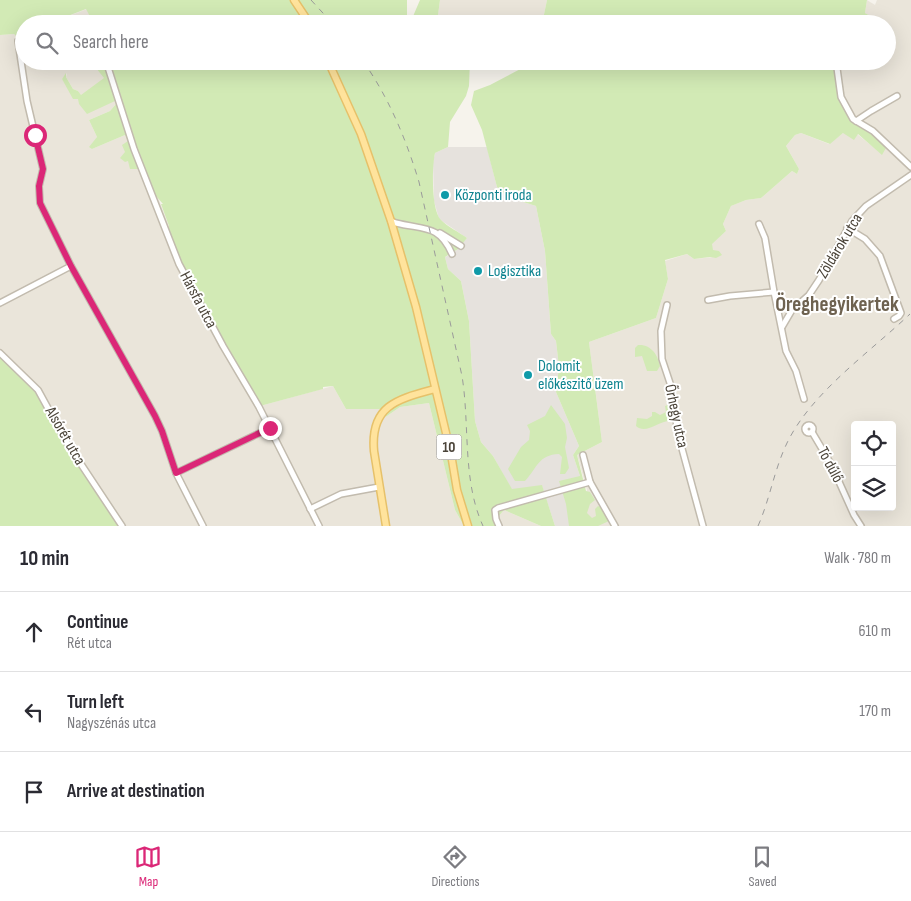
<!DOCTYPE html>
<meta charset="utf-8">
<style>
:root{--surface:#fff;--page:#f2f2f3;--text:#2b2b33;--muted:#7c7c81;--line:#e1e1e2;--accent:#db2777}
body{margin:0;font-family:"Sofia Sans Condensed",sans-serif;background:var(--page);color:var(--text)}
.controls{position:absolute;right:15px;bottom:15px;display:grid;overflow:hidden;border-radius:5px;box-shadow:0 5px 20px #0002}
.controls button{width:45px;height:45px;display:grid;place-items:center;padding:0;border:0;border-bottom:1px solid var(--line);background:var(--surface);color:var(--text);font:25px sans-serif}
.stop{position:absolute;width:15px;height:15px;margin:-11px;border:4px solid #db2777;border-radius:50%;background:#fff}
.stop.end{background:#db2777;border-color:#fff;box-shadow:0 1px 5px #0008}
.list{margin:0;padding:0;list-style:none}
h2{display:flex;justify-content:space-between;align-items:center;height:65px;margin:0;padding:0 20px;font-size:21px}
h2 small{font-size:16px;font-weight:400;color:var(--muted)}
.list li{display:grid;grid-template-columns:32px 1fr auto;gap:15px;align-items:center;box-sizing:border-box;height:80px;padding:0 20px;border-top:1px solid var(--line)}
.list b{display:block;font-size:19px;white-space:nowrap}
.list p{margin:0;font-size:16px;white-space:nowrap;color:var(--muted)}
.list em{font-size:16px;font-style:normal;color:var(--muted)}
.icon{flex:none;width:28px;height:28px;fill:none;stroke:currentColor;stroke-width:2;stroke-linecap:round;stroke-linejoin:round}
.map{position:relative;flex:none;width:911px;height:526px;overflow:hidden}
.search{position:absolute;background:var(--surface);box-shadow:0 5px 20px #0002;left:15px;right:15px;top:15px;height:55px;display:flex;align-items:center;gap:12px;box-sizing:border-box;padding:0 18px;border-radius:28px;color:var(--muted);font-size:19px}
.sheet{height:305px;background:var(--surface)}
nav{display:flex;justify-content:space-around;align-items:center;box-sizing:border-box;height:70px;border-top:1px solid var(--line);background:var(--surface);font-size:14px;color:var(--muted)}
nav a{display:grid;justify-items:center;gap:2px}
nav .on{color:var(--accent)}
.map>svg:first-child{display:block}
.residential{fill:#eae5da;fill-rule:evenodd}
.industrial{fill:#e6e2dd}
.green{fill:#d2eab5}
.lines{fill:none;stroke-linecap:round;stroke-linejoin:round}
.minor-casing{stroke:#c2bbae;stroke-width:8}
.major-casing{stroke:#e6c16a;stroke-width:9}
.minor{stroke:#fff;stroke-width:5}
.major{stroke:#ffe39c;stroke-width:6}
.rail{stroke:#9a9a9a;stroke-width:1;stroke-dasharray:6 6;stroke-linecap:butt}
.route{stroke:#db2777;stroke-width:6}
.culture-dot{fill:#0f9aa8;stroke:#fff;stroke-width:2}
.labels{text-anchor:middle;dominant-baseline:central;stroke-width:4;stroke-linejoin:round;paint-order:stroke}
.shield{fill:#fff;stroke:#817c74;stroke-width:1}
.shield-label{font-size:15px;font-weight:bold;fill:#4b4439}
.culture-label{font-size:16px;fill:#0d838f;stroke:#fff;text-anchor:start}
.street-label{font-size:16px;fill:#4b4439;stroke:#fff}
.district-label{font-size:21px;font-weight:bold;fill:#6e6250;stroke:#fff}
</style>
<div class="map">
<svg width="911" height="526" viewBox="0 0 911 526">
<rect width="100%" height="100%" fill="#f6f3ec"/>
<g class="residential">
<path d="M440,0H547L542,24H442L438,15Z"/>
<path d="M867,0L875,5L877,0H911V526H575L587,490L577,455L602,442L589,342L656,318L668,279L665,261L687,254L694,259L714,257L711,244L726,231L723,224L731,206L746,200L761,198L792,171L797,174L799,169L786,146L795,135L801,133L829,144L843,133L857,134L882,154L852,120L839,97L838,61H887V24H874L878,21L865,13ZM855,425H892V507H855Z"/>
<path d="M87,9L94,24H47Z"/>
<path d="M14,34L23,41L24,35V61H93L92,63L105,78L81,96L78,91L73,89L66,77L67,73L62,79L78,98L115,100L116,104L110,111L89,120L97,137L92,149L125,135L128,141L125,152L128,161L143,169L159,200L169,226L198,289L260,406L333,386L346,409H387V416L400,407L429,403L455,510L464,526H118L33,389L0,357V35Z"/>
<path d="M504,510L541,526H502L498,517Z"/>
</g>
<path class="industrial" d="M448,147H487L497,187L507,197L536,206L545,251L551,334L556,341L559,367L556,392L579,446L573,455L580,476L573,526H555L542,486L512,490L493,456L481,442L475,421L469,321L461,281L448,269L445,257L452,254L467,238L439,219L434,201L433,162L435,153Z"/>
<g class="green">
<path d="M0,0H407V16L411,21L420,0H440L438,15L442,24H94L86,9L47,24H24L23,42L14,34L0,35Z"/>
<path d="M547,0H867L865,13L879,21L874,24H866L859,17L852,24H542Z"/>
<path d="M93,61H470L469,86L466,96L450,122L448,147L435,153C432,166 431,210 441,220C448,227 459,232 467,238L458,249L445,257L448,269L461,281L469,321L475,421L481,442L493,456L512,489L542,485L555,526H541L504,510L498,517L502,526H464L455,510L429,403L400,407L387,416L383,417L386,409H346L333,386L323,387V389L260,406L221,340L197,296L198,290L197,286L190,285L166,232L169,226L161,204H163L156,196L153,194L143,169H130L128,161L125,162L120,158L125,152L122,145L128,141L125,135L92,149L89,147L97,137L89,120L110,111L116,104L115,101L87,114L79,104L78,99H73L62,79L66,73V77L73,89L78,91L81,95L104,78L92,63Z"/>
<path d="M529,61H838L839,97L852,120L873,132L887,146L882,155L858,134L854,140L843,133L830,144L801,133L795,135L786,146L799,169L797,174L792,171L761,198L746,200L731,206L723,224L726,231L712,244L713,250L719,251L722,255L716,258L710,257L694,259L687,254L665,260L668,279L656,318L589,342L602,442L577,455L586,491L590,492L595,500L590,504L587,513L592,518L596,516L595,509L598,506L602,508L609,521L598,526H569L566,504L559,481L580,476L573,455L579,446L556,392L559,367L556,341L551,334L545,251L536,206L507,197L497,187L482,130L471,105L474,91L490,85L526,66Z"/>
<path d="M638,345C651,344 658,355 660,366L657,371H647L642,356L635,357V348Z"/>
<path d="M0,357L33,389L118,526H0Z"/>
<path d="M551,405L565,424L567,438L565,447L569,468L565,474H560L562,457L559,454C538,455 538,467 525,481H515L508,469L521,447L529,440L530,431L527,425L545,416Z"/>
<path d="M668,405C674,410 671,415 670,421C658,421 646,435 636,426L637,418L647,419L652,416V412H655L660,415L666,412L665,406Z"/>
</g>
<g class="lines">
<defs>
<g id="minor">
<path d="M18,41L27,101L43,169L39,186L40,203L71,266L155,416L162,431L176,473L203,526"/>
<path d="M106,61L134,149L179,264L223,346L259,407L319,526"/>
<path d="M836,61L841,97L853,119L873,131L911,167"/>
<path d="M856,121L871,111L897,96"/>
<path d="M391,221L396,223C424,230 439,224 452,254"/>
<path d="M759,224L765,238L774,292L786,351L796,371L804,399"/>
<path d="M847,228L865,239L880,256L901,313L899,316L894,319"/>
<path d="M440,233L461,246"/>
<path d="M708,300L730,296L774,292"/>
<path d="M0,303L71,266"/>
<path d="M667,305L661,331L662,359L671,386L678,434L703,526"/>
<path d="M782,327L792,310L809,295L819,280L852,221L866,206L911,175"/>
<path d="M0,353L38,390L67,443L122,526"/>
<circle cx="809" cy="429" r="4"/>
<path d="M812,432L831,464L854,515L861,526"/>
<path d="M583,455L590,482L615,526"/>
<path d="M176,473L270,428"/>
<path d="M310,509L341,494L379,487"/>
<path d="M499,526L496,519L495,510L498,508L590,482"/>
</g>
<g id="major">
<path d="M294,0L310,24"/>
<path d="M328,61L361,134L391,221L416,307L451,454L457,490L468,526"/>
<path d="M386,526L374,451C370,405 398,399 435,389"/>
</g>
</defs>
<use href="#minor" class="minor-casing"/>
<use href="#major" class="major-casing"/>
<use href="#minor" class="minor"/>
<use href="#major" class="major"/>
<g class="rail">
<path d="M311,0L333,24"/>
<path d="M363,61C389,98 406,139 419,182L462,376C470,425 462,480 483,526"/>
<path d="M758,526C770,499 774,470 787,443C811,393 870,352 910,314"/>
</g>
</g>
<g class="lines">
<path class="route" d="M35,135L43,169L39,186L40,203L71,266L155,416L162,431L176,473L270,428"/>
</g>
<g class="culture-dot">
<circle cx="445" cy="195" r="5"/>
<circle cx="478" cy="271" r="5"/>
<circle cx="528" cy="375" r="5"/>
</g>
<g class="labels">
<rect class="shield" x="436.5" y="434.5" width="25" height="25" rx="4"/>
<g class="shield-label">
<text x="449" y="447">10</text>
</g>
<g class="culture-label">
<text x="455" y="195">Központi iroda</text>
<text x="488" y="271">Logisztika</text>
<text x="538" y="366">Dolomit<tspan x="538" dy="18">előkészitő üzem</tspan></text>
</g>
<g class="street-label">
<text transform="translate(840 246) rotate(-59)">Zöldárok utca</text>
<text transform="translate(198 300) rotate(62)">Hársfa utca</text>
<text transform="translate(676 416) rotate(78)">Őrhegy utca</text>
<text transform="translate(65 436) rotate(60)">Alsórét utca</text>
<text transform="translate(830 465) rotate(62)">Tó dűlő</text>
</g>
<g class="district-label">
<text x="837" y="304">Öreghegyikertek</text>
</g>
</g>
</svg>
<div class="controls">
<button><svg class="icon" aria-label="locate" viewBox="0 0 24 24"><circle cx="12" cy="12" r="6"/><path d="M12 2v4M12 18v4M2 12h4M18 12h4"/></svg></button>
<button><svg class="icon" aria-label="layers" viewBox="0 0 24 24"><path d="M12 4l9 5-9 5-9-5zM3 14l9 5 9-5"/></svg></button>
</div>
<div class="stop" style="left:35px;top:135px"></div>
<div class="stop end" style="left:270px;top:428px"></div>
<div class="search"><svg class="icon" aria-label="search" viewBox="0 0 24 24"><circle cx="10" cy="10" r="6"/><path d="M15 15l6 6"/></svg>Search here</div>
</div>
<section class="sheet">
<h2>10 min<small>Walk · 780 m</small></h2>
<ul class="list">
<li><svg class="icon" aria-label="ahead" viewBox="0 0 24 24"><path d="M12 20V5M6 11l6-6 6 6"/></svg><div><b>Continue</b><p>Rét utca</p></div><em>610 m</em></li>
<li><svg class="icon" aria-label="left" viewBox="0 0 24 24"><path d="M17 20v-9H6M10 6l-5 5 5 5"/></svg><div><b>Turn left</b><p>Nagyszénás utca</p></div><em>170 m</em></li>
<li><svg class="icon" aria-label="arrive" viewBox="0 0 24 24"><path d="M6 21V4h12l-3 4 3 4H6"/></svg><div><b>Arrive at destination</b></div></li>
</ul>
</section>
<nav>
<a class="on"><svg class="icon" aria-label="map" viewBox="0 0 24 24"><path d="M3 6l6-2 6 2 6-2v14l-6 2-6-2-6 2zM9 4v14M15 6v14"/></svg>Map</a>
<a><svg class="icon" aria-label="directions" viewBox="0 0 24 24"><path d="M12 3l9 9-9 9-9-9zM9 14v-3h6M13 9l2 2-2 2"/></svg>Directions</a>
<a><svg class="icon" aria-label="saved" viewBox="0 0 24 24"><path d="M7 4h10v16l-5-4-5 4z"/></svg>Saved</a>
</nav>
